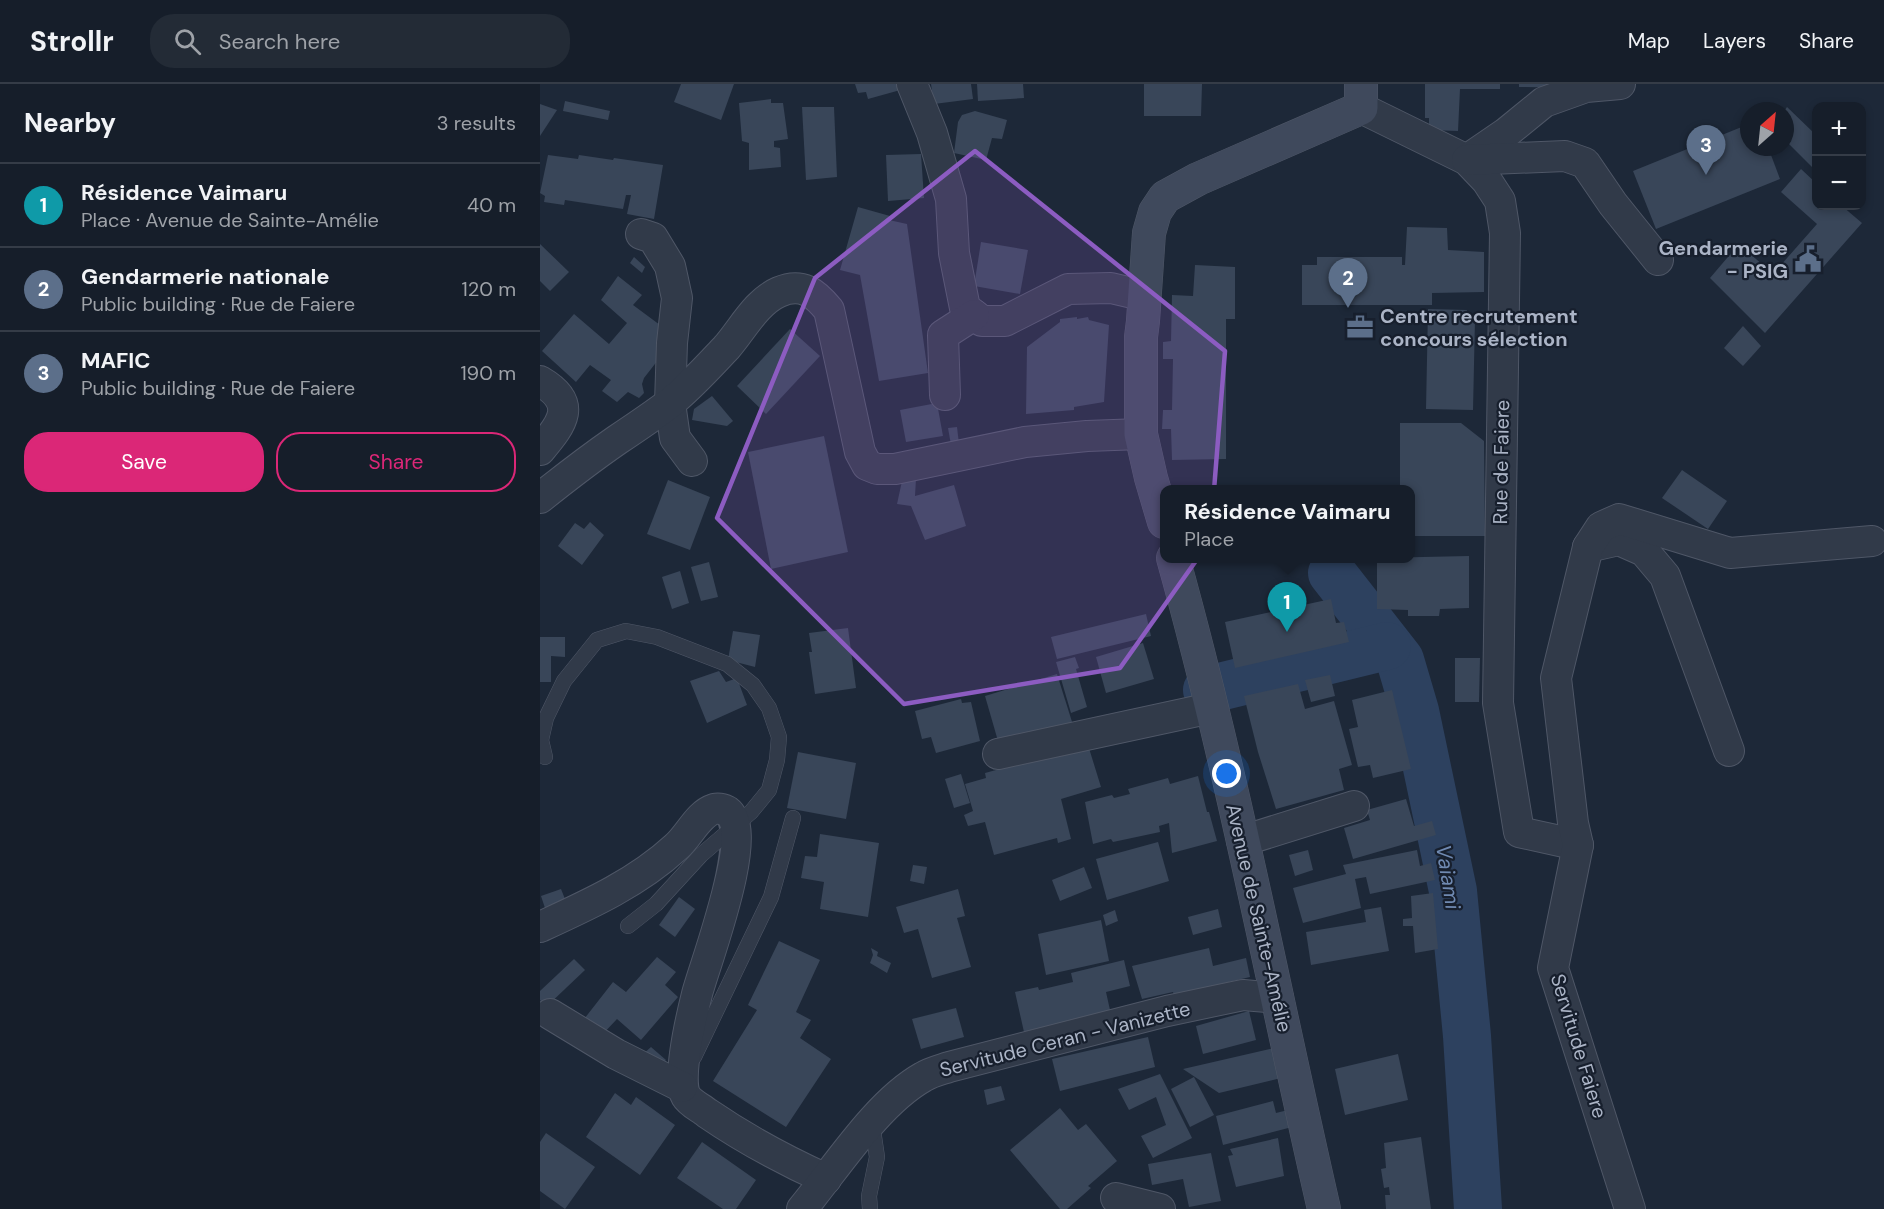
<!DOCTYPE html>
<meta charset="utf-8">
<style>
:root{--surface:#161e2a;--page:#232b36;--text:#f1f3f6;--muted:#9ea2a8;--line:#353c47;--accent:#db2777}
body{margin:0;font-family:"DM Sans",sans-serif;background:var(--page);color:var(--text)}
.controls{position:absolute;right:18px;top:18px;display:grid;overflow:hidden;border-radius:12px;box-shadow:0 3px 9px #0003}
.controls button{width:54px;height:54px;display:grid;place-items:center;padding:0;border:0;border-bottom:2px solid var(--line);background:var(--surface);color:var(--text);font:30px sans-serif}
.compass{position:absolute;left:1200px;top:18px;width:54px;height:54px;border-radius:50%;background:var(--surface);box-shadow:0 3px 9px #0003;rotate:27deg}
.you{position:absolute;left:687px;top:690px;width:21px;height:21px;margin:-15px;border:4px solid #fff;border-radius:50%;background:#1a73e8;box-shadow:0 0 0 9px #1a73e833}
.badge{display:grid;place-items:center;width:39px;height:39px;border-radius:50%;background:var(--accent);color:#fff;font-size:20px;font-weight:700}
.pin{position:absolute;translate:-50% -50px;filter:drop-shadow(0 2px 3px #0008)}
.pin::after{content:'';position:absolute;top:32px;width:21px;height:18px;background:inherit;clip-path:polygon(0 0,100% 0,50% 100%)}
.popup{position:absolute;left:620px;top:401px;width:255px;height:78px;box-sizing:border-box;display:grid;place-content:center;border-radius:12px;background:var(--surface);filter:drop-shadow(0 2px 4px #0005);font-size:20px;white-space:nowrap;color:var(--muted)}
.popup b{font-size:22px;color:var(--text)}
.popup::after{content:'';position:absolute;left:50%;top:100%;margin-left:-12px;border:12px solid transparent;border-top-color:var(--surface)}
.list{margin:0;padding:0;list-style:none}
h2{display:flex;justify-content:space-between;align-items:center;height:78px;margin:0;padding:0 24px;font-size:26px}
h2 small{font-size:20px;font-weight:400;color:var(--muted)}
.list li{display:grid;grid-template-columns:39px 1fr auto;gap:18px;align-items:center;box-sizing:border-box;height:84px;padding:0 24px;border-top:2px solid var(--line)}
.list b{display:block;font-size:22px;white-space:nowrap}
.list p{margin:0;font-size:20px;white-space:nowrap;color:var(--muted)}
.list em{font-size:20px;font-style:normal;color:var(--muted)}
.actions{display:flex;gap:12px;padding:18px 24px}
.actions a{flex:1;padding:14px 0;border:2px solid var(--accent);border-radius:24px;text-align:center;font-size:21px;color:var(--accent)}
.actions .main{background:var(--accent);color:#fff}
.icon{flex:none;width:33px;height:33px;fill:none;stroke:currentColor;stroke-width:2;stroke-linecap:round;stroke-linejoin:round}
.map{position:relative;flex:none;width:1344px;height:1125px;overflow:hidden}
header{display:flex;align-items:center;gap:36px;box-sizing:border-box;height:84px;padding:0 30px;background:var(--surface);border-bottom:2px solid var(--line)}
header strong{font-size:28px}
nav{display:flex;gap:33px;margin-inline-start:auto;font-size:21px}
.search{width:420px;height:54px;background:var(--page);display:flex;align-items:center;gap:15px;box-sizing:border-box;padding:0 21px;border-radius:24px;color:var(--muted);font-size:22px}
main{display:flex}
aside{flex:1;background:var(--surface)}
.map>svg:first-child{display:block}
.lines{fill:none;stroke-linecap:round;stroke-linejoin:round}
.river{stroke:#2d415f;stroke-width:48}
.building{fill:#394659}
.lane-casing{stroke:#4f5767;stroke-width:16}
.street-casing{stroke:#4f5767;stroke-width:32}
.secondary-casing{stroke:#4f5767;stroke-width:34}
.lane{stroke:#313a49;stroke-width:15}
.street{stroke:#313a49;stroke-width:30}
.secondary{stroke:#3f495c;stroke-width:33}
.marked{fill:#8c5cc1;fill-opacity:0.2;stroke:#8c5cc1;stroke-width:4.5;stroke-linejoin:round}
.labels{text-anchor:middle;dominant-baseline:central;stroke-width:4.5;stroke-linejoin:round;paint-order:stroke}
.poi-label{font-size:20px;font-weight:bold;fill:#abb4c6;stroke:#171f2d;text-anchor:end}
.street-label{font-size:20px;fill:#abb4c6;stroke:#171f2d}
.water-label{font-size:21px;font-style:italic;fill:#708ab2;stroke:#171f2d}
</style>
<header>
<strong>Strollr</strong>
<div class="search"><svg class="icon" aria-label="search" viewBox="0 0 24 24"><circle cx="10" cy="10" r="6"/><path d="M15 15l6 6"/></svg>Search here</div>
<nav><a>Map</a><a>Layers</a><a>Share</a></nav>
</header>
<main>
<aside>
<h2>Nearby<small>3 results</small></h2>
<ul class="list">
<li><span class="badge" style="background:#0f9aa8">1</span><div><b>Résidence Vaimaru</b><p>Place · Avenue de Sainte-Amélie</p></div><em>40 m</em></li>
<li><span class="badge" style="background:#5c6f8a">2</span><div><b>Gendarmerie nationale</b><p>Public building · Rue de Faiere</p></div><em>120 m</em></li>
<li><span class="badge" style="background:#5c6f8a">3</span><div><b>MAFIC</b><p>Public building · Rue de Faiere</p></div><em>190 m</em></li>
</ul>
<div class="actions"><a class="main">Save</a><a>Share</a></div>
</aside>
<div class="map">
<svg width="1344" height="1125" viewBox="0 0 1344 1125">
<rect width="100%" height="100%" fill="#1d2838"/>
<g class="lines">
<g class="river">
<path d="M792,489L860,576L875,627L913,807L927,952L938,1125"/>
<path d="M667,606L847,562"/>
</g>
</g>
<g class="building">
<path d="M141,0H194L181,36L134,18Z"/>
<path d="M315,0H362L364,5L328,15L326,8L318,9Z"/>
<path d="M391,0H431L433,15L394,20Z"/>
<path d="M437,0H483L484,14L438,17Z"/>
<path d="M604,0H662L661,32H604Z"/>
<path d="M885,0H960V5H920L918,47L889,46V34H885Z"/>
<path d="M979,0H1041V4L979,3Z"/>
<path d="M231,15V19H243L248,55L234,57V63L240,64L241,83L209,86V59L202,57L199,19Z"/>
<path d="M25,17L70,27L68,36L23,27Z"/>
<path d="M0,20L17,26L0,52Z"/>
<path d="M262,23H294L297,93L266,96Z"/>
<path d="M1247,23L1276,51V87L1245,56V26Z"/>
<path d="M435,27L467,36L462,55L452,54L446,76L414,69L418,38L422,31Z"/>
<path d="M1209,40V63H1228L1240,95L1116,145L1093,87Z"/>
<path d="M381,70L384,114L348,117L346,71Z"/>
<path d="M8,71L38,75L39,71L73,76L74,74L123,81L114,135L87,130L91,111H86L83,125L25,116L24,121L4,118L5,112L0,109Z"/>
<path d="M1261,85L1276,99V122H1302L1322,139L1225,249L1170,194L1199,160L1233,190L1277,140L1241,108Z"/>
<path d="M318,123L350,132L349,136L367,140L388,289L339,297L320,191L300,186Z"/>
<path d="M867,143L907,144L908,166L944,168V208L892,209V221H762V181H777V173H862V181H865Z"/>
<path d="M441,158L488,166L480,210L434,202Z"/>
<path d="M0,160L29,188L10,207L0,197Z"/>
<path d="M94,173L105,183L102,189L90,179Z"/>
<path d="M655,181L695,183V235H686V375L632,376L631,345H622L623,326H632L633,275H623V258L631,257L632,211L653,212Z"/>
<path d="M78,192L102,211L93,221L120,241L118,276L104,294L102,300L104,309L99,314L88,308L77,318L62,307L71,296L50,281L36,298L2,267L34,230L69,260L87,239L61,216Z"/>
<path d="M888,225L927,226V235H935L933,326L886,325Z"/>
<path d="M537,233V235L548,233L549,236L569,241L564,318L534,323V326L486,330L487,263L520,238V235Z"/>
<path d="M1203,242L1221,262L1203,282L1184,264Z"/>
<path d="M250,245L280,272L226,330L197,302Z"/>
<path d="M172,312L193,337L187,342L152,336L154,325Z"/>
<path d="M397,319L403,352L366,358L360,326Z"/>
<path d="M860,339H921L944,357L945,452H870V406H860Z"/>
<path d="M417,343L419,360L411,361L408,344Z"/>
<path d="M284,352L308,468L231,485L208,368Z"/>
<path d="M1142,386L1187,417L1168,445L1122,414Z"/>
<path d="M376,395L375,412L414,401L426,442L385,456L371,422L357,420L362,397Z"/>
<path d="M128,396L170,413L150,466L107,450Z"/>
<path d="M50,438L64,451L42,481L18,462L35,439L44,445Z"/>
<path d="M929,472V524L900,525L899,532H868V526L837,525V474Z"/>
<path d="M169,478L178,513L161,517L151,483Z"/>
<path d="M140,487L149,519L132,525L122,493Z"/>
<path d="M791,515L796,539L804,538L809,558L695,584L685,538Z"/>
<path d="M606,530L611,552L517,575L511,553Z"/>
<path d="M308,544L316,604L275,610L269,568H272L269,549Z"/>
<path d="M193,547L220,551L215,583L188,576Z"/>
<path d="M0,553H25V573L11,572V598H0Z"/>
<path d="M603,559L614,595L566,609L556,573Z"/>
<path d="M535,573L539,584L536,585L547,623L531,629L516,578Z"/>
<path d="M915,574H940L939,618H915Z"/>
<path d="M179,587L186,598L197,594L207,621L167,639L150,597Z"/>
<path d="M517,590L533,641L458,657L445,612Z"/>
<path d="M790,591L795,612L771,618L765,596Z"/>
<path d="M758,600L765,625L794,617L812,681L799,685L804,706L736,725L718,668L704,612Z"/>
<path d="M852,606L871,685L833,694L830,681L818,683L809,645L818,643L812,616Z"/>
<path d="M421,615L422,619L431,618L440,657L396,669L391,653L382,655L375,627Z"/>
<path d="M548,661L561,703L521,715L531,755L518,759L517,754L454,771L445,738L428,742L424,731L433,727L425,700L446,694L445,689Z"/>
<path d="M258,668L316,679L306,735L247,724Z"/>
<path d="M421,690L430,719L414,724L405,695Z"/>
<path d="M658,692L667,728H669L677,757L632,769L629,739L619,742L620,748L573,758L571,755L553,760L545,718L572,711L574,714L590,710L588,705L628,694L630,700Z"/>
<path d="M866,715L874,742L892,737L896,751L813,775L804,744L830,736L827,726Z"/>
<path d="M280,750L339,759L328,833L280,825L284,798L261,794L265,772L277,773Z"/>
<path d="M618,758L629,797L567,816L556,775Z"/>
<path d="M768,766L773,786L755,792L749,771Z"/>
<path d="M877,766L880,782L891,779L895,796L830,810L826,793L815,795L821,824L763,839L753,804L806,790L803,781Z"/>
<path d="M373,781L387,783L384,800L370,797Z"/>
<path d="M544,783L552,804L520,817L512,796Z"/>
<path d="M21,805L29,825L8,833L1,812Z"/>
<path d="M418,805L425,832L417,834L431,883L392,894L378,845L364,849L356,823Z"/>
<path d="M893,809L898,865L875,869L873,842H863V835L872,834L871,812Z"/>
<path d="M139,813L155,825L135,853L119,841Z"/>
<path d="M841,823L849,867L771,881L766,848L826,838L824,826Z"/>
<path d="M678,825L682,843L653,851L648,833Z"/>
<path d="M575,826L578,837L566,842L563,831Z"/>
<path d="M561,836L569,877L506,891L498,850Z"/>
<path d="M239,857L280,876L256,928L271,936L260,954L291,975L246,1043L173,997L217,926L208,921Z"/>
<path d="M331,864L338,868L337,872L351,879L347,889L330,879L333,871Z"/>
<path d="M669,864L673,882L706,874L710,893L634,911L633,908L602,915L592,882Z"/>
<path d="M117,873L136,888L125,901L138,913L101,956L77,935L60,953L41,939L73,898L86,908Z"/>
<path d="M34,875L45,886L6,923L0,916V907Z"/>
<path d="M584,876L590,902L566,908L570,926L484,948L475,908L498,903L499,906L533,898L531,889Z"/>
<path d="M416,924L424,953L381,965L372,935Z"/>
<path d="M709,927L716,956L663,970L656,942Z"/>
<path d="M608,953L615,983L520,1007L512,975Z"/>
<path d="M111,963L126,976L118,985L101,972Z"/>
<path d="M734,964L741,994L679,1009L643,985Z"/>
<path d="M858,970L868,1016L805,1031L795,985Z"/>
<path d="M620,990L652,1054L613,1074L601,1052L626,1041L616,1013L589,1026L578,1005Z"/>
<path d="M654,993L674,1031L650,1043L631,1005Z"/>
<path d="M461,1002L465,1016L447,1021L444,1006Z"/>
<path d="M75,1009L91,1021L96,1013L135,1041L100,1091L46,1053Z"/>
<path d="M733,1017L736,1029L752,1025L756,1042L683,1061L676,1032Z"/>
<path d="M520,1024L538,1046L546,1040L577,1077L548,1102L551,1104L527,1125H520L470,1066Z"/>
<path d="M6,1049L55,1083L25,1125L0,1107V1058Z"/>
<path d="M881,1053L891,1125H846L845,1111H850L849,1103L844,1104L841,1085L846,1084L844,1059Z"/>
<path d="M738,1054L744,1092L696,1103L688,1072L693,1071L690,1065Z"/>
<path d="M162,1058L216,1096L196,1125H183L137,1094Z"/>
<path d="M671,1069L681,1117L649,1123L643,1095L612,1101L608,1080Z"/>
</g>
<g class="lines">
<defs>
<g id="lane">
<path d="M5,673L1,656L6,634L24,597L57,556L86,547L117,553L187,580L213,601L229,624L239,653L237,676L229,706L211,728L161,771L116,820L88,842"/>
<path d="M154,973L231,813L253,734"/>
<path d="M330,1125L329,1112L337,1073L332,1039"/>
</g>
<g id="street">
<path d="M372,0L392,49L411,115L414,169L425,224L442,237H465L528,205L571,204L605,212"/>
<path d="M821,24L927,76L947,97L960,117L965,149L958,619L979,748L1038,761"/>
<path d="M928,75L966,49L1004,18L1046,3L1080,0"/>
<path d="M927,76L1025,72L1045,79L1073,120L1118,176"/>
<path d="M101,150L113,154L130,182L137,214L132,259L130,319L135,354L152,377"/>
<path d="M0,297C38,319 23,339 0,366"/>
<path d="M405,311L403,251L434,231"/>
<path d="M0,414C25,394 51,374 77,356C95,344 113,332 130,319C150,303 168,283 186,264C202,246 216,218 239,208C262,198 275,209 289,226L320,368L327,381L337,385H355L485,358L547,352L601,350"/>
<path d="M1048,463L1079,456L1104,467L1125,492L1189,667"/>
<path d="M458,670L671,624"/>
<path d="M702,757L814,722"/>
<path d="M0,843C48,821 97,799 136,763C149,752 158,730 174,725C179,724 183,725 187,727C216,748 165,879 157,910C152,930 136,996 146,1012C150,1019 161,1024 167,1029C205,1055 244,1076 286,1095"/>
<path d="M10,930L76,970L142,1003"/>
<path d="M576,1114L620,1125"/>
<path d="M262,1125C296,1084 337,1019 383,993C391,988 400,986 409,983L627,927L703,911L738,914"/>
<path d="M1090,1125L1013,884L1038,761L1033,739L1016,594L1048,463L1061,443L1079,435L1190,469L1332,457"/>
</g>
<g id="secondary">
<path d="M624,438L611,394L601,350V253L603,237L609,149L615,128L625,113L658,95L821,24V0"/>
<path d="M633,474C693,689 734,908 784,1125"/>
</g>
</defs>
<use href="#lane" class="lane-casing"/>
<use href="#street" class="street-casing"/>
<use href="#secondary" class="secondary-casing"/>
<use href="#lane" class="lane"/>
<use href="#street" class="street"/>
<use href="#secondary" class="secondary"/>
</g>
<path class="marked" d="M435,67L685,267L670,457L580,584L364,620L177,434L275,194Z"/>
<defs>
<symbol id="civic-bare" viewBox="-9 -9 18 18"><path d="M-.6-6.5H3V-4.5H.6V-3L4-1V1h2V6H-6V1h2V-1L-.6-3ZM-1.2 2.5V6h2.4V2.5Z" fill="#5c6f8a" stroke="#171f2d" stroke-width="2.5" paint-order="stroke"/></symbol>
<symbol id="office-bare" viewBox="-9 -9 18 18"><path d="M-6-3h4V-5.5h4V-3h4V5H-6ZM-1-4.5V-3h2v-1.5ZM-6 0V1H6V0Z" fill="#5c6f8a" stroke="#171f2d" stroke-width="2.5" paint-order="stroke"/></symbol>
</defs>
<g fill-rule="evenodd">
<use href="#civic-bare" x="1249" y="156" width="38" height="38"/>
<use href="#office-bare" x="801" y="224" width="38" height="38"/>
</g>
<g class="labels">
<g class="poi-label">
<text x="1248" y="164">Gendarmerie<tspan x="1248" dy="23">- PSIG</tspan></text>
<text x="840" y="232" text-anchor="start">Centre recrutement<tspan x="840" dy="23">concours sélection</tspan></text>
</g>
<g class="street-label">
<text transform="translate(961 378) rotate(-89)">Rue de Faiere</text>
<text transform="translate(719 834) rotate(77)">Avenue de Sainte-Amélie</text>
<text transform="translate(525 955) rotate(-14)">Servitude Ceran - Vanizette</text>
<text transform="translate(1039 962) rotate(73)">Servitude Faiere</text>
</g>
<g class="water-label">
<text transform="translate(908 793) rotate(81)">Vaiami</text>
</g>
</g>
</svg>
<div class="controls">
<button>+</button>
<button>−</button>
</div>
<svg class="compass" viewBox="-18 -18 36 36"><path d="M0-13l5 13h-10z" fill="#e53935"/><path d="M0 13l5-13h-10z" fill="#9ea2a8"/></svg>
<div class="you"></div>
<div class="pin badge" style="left:747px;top:548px;background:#0f9aa8">1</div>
<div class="popup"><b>Résidence Vaimaru</b>Place</div>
<div class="pin badge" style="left:808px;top:224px;background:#5c6f8a">2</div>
<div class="pin badge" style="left:1166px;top:91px;background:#5c6f8a">3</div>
</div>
</main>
